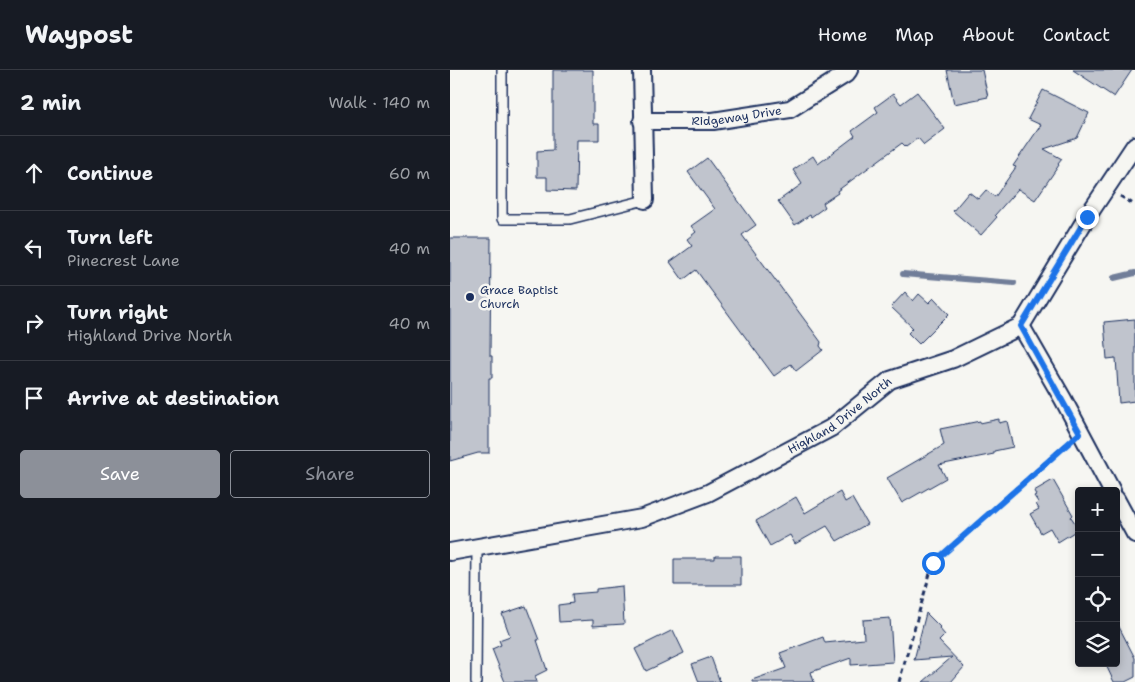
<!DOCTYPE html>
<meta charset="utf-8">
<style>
:root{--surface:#171b24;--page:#20242c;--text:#f1f3f6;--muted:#9ea1a6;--line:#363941;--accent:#8c9099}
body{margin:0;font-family:"Shantell Sans",sans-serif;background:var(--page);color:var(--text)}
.controls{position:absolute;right:15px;bottom:15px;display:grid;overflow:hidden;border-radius:5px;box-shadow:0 2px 8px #0003}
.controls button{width:45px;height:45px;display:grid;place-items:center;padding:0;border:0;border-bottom:1px solid var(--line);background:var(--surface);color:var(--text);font:25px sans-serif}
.stop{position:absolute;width:15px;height:15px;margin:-11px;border:4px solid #1a73e8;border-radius:50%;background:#fff}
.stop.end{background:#1a73e8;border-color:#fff;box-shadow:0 1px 5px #0008}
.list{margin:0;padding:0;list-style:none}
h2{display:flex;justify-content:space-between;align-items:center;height:65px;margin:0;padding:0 20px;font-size:21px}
h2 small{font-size:16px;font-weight:400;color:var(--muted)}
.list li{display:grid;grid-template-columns:32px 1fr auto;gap:15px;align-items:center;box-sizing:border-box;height:75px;padding:0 20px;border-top:1px solid var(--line)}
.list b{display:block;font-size:19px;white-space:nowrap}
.list p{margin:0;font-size:16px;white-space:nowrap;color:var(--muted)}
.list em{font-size:16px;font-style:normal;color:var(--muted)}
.actions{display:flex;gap:10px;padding:15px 20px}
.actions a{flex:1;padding:11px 0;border:1px solid var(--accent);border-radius:5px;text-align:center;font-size:18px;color:var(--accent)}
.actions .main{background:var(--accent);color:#fff}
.icon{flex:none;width:28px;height:28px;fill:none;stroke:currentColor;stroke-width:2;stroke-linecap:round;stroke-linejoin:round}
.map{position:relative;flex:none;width:685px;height:612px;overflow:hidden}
header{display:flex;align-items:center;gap:30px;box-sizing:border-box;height:70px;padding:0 25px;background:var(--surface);border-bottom:1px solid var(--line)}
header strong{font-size:24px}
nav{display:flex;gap:28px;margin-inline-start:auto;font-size:18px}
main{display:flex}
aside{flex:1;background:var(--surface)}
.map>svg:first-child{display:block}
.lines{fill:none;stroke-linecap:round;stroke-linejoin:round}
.stream{stroke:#717e99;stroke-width:6}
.building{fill:#c0c4cd;stroke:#1b2f5e}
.lane-casing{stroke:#1b2f5e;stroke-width:12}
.street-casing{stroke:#1b2f5e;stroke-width:20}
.path{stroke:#1b2f5e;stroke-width:3;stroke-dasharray:5 4;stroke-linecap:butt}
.lane{stroke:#f6f6f2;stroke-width:9}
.street{stroke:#f6f6f2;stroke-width:16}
.route{stroke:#1a73e8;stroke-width:6}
.poi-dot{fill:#1b2f5e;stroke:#f6f6f2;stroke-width:2}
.labels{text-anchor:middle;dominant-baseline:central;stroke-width:5;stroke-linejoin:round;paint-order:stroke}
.street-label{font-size:12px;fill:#1b2f5e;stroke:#f6f6f2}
.poi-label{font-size:12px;fill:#1b2f5e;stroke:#f6f6f2;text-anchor:start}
</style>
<header>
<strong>Waypost</strong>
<nav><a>Home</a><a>Map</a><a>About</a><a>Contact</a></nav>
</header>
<main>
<aside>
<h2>2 min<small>Walk · 140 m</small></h2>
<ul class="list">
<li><svg class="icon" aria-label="ahead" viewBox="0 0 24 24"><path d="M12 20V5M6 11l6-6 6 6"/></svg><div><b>Continue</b></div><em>60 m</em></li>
<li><svg class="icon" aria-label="left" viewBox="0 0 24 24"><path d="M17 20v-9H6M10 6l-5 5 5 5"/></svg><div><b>Turn left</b><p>Pinecrest Lane</p></div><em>40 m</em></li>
<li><svg class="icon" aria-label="right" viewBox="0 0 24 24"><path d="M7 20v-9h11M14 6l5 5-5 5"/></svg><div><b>Turn right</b><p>Highland Drive North</p></div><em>40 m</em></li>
<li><svg class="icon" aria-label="arrive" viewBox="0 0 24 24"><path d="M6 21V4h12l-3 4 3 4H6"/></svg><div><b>Arrive at destination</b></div></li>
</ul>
<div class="actions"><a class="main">Save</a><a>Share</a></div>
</aside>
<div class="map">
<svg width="685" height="612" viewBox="0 0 685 612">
<rect width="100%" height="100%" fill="#f6f6f2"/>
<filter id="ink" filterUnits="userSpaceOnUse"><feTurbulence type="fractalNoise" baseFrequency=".02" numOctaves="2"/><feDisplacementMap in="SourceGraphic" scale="10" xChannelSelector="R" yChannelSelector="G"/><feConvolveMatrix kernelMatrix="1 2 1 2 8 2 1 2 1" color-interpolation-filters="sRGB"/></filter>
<g filter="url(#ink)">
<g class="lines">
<g class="stream">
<path d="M453,204L564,213"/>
<path d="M664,208L685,203"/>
</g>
</g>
<g class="building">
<path d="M103,0H143V54H149V70H127L126,121L97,120V107H87V81L103,80Z"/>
<path d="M497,0H532L538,27L504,34Z"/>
<path d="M623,0H682L664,27Z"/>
<path d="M593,20L639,43L627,68L594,79L612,89L608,94L609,95L585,130L568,119L545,145L547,147L531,165L503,141L519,122L528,129L536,120L545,127L566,97L563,96L591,55L578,49Z"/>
<path d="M467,22L495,59L474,75L468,68L456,77L452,73L387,121L388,123L373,133L375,137L361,147L360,145L345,155L328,131L352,114L343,100L363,86L368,94L405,66L402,61L428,42L425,37L443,24L451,34Z"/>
<path d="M257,88L306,155L292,165L371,272L370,276L373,280L346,301L341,294L324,306L246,200L233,210L220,192L242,176L237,169L246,162L241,156L265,139L238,102Z"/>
<path d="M0,168H41L40,286H42V308H39V383H28L0,391Z"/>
<path d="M455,222L463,231L469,224L479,233L484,228L499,244L469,274L458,263L463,258L441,237Z"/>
<path d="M685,249V331L669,333L666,288L657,289L654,252Z"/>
<path d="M549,349V353L557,351L563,377L544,381V384L489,395L496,408L452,433L437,408L494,375L490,359L530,351V353Z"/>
<path d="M603,410L623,445L621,447L629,459L608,472L600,458L591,463L580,444L589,439L586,434L588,432L584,426L586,425L584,421Z"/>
<path d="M390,422L395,432L402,428L417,454L387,471L377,456L345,474L340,465L320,476L306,451L346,427L355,443Z"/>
<path d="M265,486H291V515H224V489H265Z"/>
<path d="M172,516L174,554L143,556V550L109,552L108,535L123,533L122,524L146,522V519Z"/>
<path d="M76,536L89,570H87L97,600L85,606L87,612H55L42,579L51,575L49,570L60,566L52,544Z"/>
<path d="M476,543L490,557L489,558L495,565L489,571L514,597L501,612H473L502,587L464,590Z"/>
<path d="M440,548L443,592L401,595V588L361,602L364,612H302V610L336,598L330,583L373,567L375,573L414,569L413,550Z"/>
<path d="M666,551L685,588V607L675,612H664L655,593H666Z"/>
<path d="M223,560L234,583L196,601L185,579Z"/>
<path d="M261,587L270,612H249L242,594Z"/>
</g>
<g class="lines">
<defs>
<g id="lane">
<path d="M52,0V149H120L195,130"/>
<path d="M26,612L27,477"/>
</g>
<g id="street">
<path d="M192,0L195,130"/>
<path id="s1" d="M192,51H263L340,39L396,4L399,0"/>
<path d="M571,256L613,329L662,421"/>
<path d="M666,429L685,464"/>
<path id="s2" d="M0,482L192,448L258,423L381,358L440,310L503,289L571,256L637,147L685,75"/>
</g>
</defs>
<use href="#lane" class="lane-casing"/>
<use href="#street" class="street-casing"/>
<g class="path">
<path d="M670,126L685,135"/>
<path d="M449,612L483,493L618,373"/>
</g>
<use href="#lane" class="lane"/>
<use href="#street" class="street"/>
</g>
</g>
<g class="lines" filter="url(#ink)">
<path class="route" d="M483,493L630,363L571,256L637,147"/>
</g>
<circle class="poi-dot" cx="20" cy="227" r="5"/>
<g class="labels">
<g class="street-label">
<text stroke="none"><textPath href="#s1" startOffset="95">Ridgeway Drive</textPath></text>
<text stroke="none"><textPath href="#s2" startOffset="419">Highland Drive North</textPath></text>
</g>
<g class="poi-label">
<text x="30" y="220">Grace Baptist<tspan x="30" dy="14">Church</tspan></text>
</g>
</g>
</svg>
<div class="controls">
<button>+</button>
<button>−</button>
<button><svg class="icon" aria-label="locate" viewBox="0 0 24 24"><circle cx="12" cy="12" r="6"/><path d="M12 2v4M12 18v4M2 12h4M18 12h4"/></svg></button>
<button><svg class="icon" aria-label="layers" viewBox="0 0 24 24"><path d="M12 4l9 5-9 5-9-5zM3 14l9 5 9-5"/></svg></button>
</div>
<div class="stop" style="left:483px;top:493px"></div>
<div class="stop end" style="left:637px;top:147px"></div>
</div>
</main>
